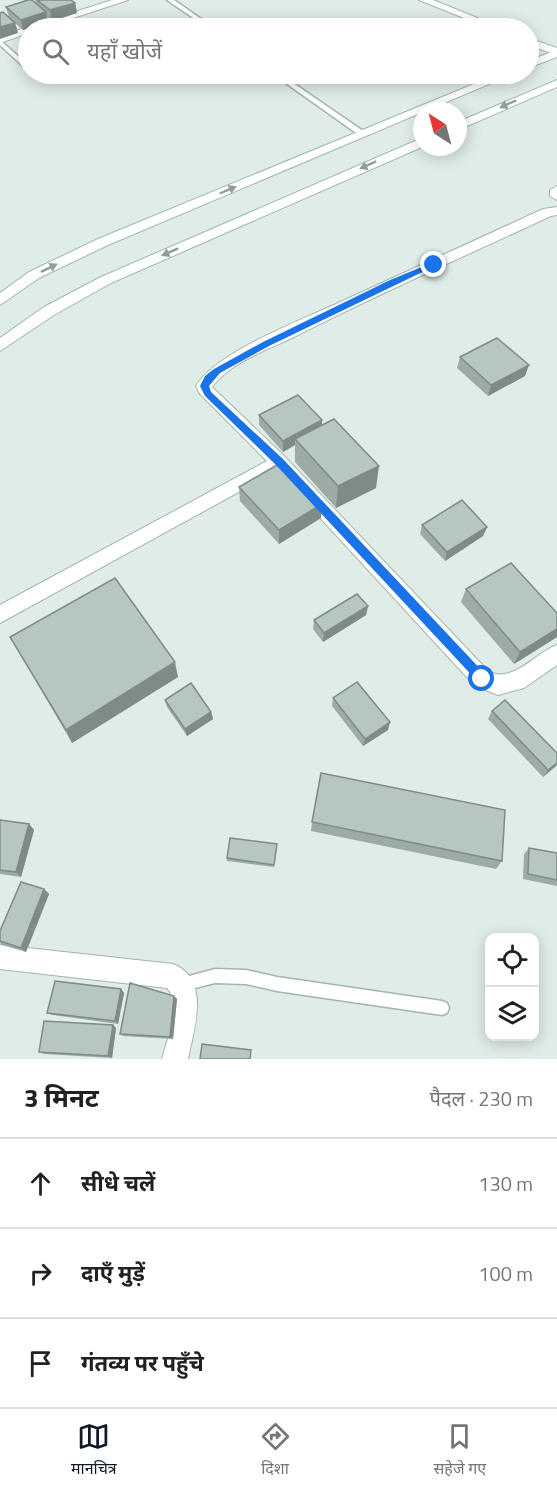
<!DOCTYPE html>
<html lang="hi">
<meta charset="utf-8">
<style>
:root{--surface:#fff;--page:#f2f2f2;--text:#202124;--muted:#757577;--line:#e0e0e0;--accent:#111827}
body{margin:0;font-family:"Titillium Web","Noto Sans Devanagari",sans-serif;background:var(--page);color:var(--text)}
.controls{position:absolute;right:18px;bottom:18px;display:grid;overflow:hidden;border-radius:12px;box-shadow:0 3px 15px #0003}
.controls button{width:54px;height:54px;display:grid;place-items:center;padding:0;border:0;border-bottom:2px solid var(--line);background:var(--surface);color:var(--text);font:30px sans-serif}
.compass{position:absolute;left:413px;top:102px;width:54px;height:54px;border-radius:50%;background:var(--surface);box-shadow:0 3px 15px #0003;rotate:324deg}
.stop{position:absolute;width:18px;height:18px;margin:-14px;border:4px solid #1a73e8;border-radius:50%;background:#fff}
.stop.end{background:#1a73e8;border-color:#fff;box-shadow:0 2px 6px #0008}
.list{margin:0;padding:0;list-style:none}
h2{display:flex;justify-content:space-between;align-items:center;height:78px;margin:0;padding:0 24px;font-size:26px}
h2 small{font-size:20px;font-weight:400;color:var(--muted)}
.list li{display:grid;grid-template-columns:39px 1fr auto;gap:18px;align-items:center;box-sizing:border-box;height:90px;padding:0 24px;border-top:2px solid var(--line)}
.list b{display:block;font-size:22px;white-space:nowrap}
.list em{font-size:20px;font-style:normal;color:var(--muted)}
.icon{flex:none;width:33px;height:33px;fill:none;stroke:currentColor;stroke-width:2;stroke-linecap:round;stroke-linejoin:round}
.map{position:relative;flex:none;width:557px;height:1059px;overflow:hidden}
.search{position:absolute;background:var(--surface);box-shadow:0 3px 15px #0003;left:18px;right:18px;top:18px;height:66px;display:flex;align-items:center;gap:15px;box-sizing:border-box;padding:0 21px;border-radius:33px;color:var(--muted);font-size:22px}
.sheet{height:348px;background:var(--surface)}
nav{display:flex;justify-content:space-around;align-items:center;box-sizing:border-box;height:84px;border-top:2px solid var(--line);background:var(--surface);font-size:16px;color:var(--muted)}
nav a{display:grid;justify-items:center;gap:3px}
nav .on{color:var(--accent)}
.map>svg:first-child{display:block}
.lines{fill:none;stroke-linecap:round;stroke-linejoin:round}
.lane-casing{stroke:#a3b4ae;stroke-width:3}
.street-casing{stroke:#a3b4ae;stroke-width:2}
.secondary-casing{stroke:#9eb8af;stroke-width:2}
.lane{fill:#fff;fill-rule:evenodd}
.street{fill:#fff;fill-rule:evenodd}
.secondary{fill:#fff;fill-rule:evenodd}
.wall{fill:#9daba5}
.shaded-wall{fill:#7f8b86}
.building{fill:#b6c7c0;stroke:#7f8b86;stroke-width:1.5}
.oneway{fill:#909e9a}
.route{fill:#1a73e8}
</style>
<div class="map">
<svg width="557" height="1059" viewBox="0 0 557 1059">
<rect width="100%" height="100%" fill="#e0ece7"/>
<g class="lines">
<defs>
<g id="lane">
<path d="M167,0H174L214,28H208Z"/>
<path d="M0,40L28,65V70L26,69L0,45Z"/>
<path d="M31,74H38L39,75L36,77Z"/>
<path d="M273,74H280L366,133L359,135Z"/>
<path d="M215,969L246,970L277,977L442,1001L447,1003L449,1008L447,1013L442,1015L277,991L246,984L215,983L183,991L178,989L176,984L178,979Z"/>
</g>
<g id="street">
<path d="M112,0H128L43,28H28V33L0,43V36Z"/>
<path d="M419,0H433L502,28H489Z"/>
<path d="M528,38L557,48V55L528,45Z"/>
<path d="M557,186V200L550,196V190Z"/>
<path d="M557,207V215L551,216C465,256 378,294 294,337C267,350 231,362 212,387L285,457L489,672C514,683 535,653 557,645V665L524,688L498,695L475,686L277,471L0,623V605L267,461L200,394L196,386C215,353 301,320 336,304C405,272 474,241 543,209Z"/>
<path d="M0,945L173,964C211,979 194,1029 188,1059H162C167,1039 182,1005 167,988L0,969Z"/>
</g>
<g id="secondary">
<path d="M557,50V57L528,68V61Z"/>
<path d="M498,74H513L108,245L39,278L0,305V293L29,272L98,239Z"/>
<path d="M557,80V87L458,130V122Z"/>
<path d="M422,138V147L111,283L54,315L0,351V338L44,307L101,277Z"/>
</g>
</defs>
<use href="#lane" class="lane-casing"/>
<use href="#street" class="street-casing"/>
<use href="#secondary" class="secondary-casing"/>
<use href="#lane" class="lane"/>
<use href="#street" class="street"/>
<use href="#secondary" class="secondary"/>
</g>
<g class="wall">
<path d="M35,0H71L75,3L77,13L52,21L47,17L48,22L23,30L15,23L18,33L9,17L6,7L36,3Z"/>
<path d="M460,357L525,376L488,396L457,368Z"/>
<path d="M259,415L322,425L376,488L336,508L295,462V445L283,452L259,425Z"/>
<path d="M239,487L322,504L321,518L279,544L240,501Z"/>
<path d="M422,525L487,527L483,536L445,561L420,534Z"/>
<path d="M466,589L557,613V637L514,664L461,602Z"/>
<path d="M368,606L366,615L323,642L313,629L314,620Z"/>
<path d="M10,637L178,677L72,743Z"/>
<path d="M333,698L388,730L363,746L332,706Z"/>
<path d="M165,700L211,712L213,719L187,736L167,707Z"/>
<path d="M492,711L557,765L543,777L488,719Z"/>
<path d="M0,820L29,824L34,830L21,877L0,874Z"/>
<path d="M312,822L502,861L496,869L311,831Z"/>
<path d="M277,847L274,867L227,861V858Z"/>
<path d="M529,848L557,853V886L523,879L524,854Z"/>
<path d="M44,889L49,894L26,952L2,945L0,943V931Z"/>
<path d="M121,989L124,993L118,1024L53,1015L47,1013Z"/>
<path d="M174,996L177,999L173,1039L123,1036L120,1034Z"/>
<path d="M113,1025L116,1028L112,1058L44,1054L39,1052Z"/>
</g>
<g class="shaded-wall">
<path d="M75,3L77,13L52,21L50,10Z"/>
<path d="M46,12L48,22L23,30L21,20Z"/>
<path d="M15,23L18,33L0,39V27Z"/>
<path d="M529,365L525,376L488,396L491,385Z"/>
<path d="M322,420V431L295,439V445L283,452V441Z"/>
<path d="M379,466L376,488L336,508L338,486Z"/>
<path d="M322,504L321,518L279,544V530Z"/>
<path d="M487,527L483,536L445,561L447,552Z"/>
<path d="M368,606L366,615L323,642L324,633Z"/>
<path d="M557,629V637L514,664L520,652Z"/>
<path d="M175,662L178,677L72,743L66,730Z"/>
<path d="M211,712L213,719L187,736L185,729Z"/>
<path d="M390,722L388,730L363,746L365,739Z"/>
<path d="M557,763L556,766L543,777L548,770Z"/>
<path d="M29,824L34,830L21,877L16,872Z"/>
<path d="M44,889L49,894L26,952L21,948Z"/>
<path d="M121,989L124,993L118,1024L115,1021Z"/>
<path d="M174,996L177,999L173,1039L170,1037Z"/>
<path d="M113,1025L116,1028L112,1058L108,1056Z"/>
</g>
<g class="building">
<path d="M28,0H32L46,12L21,20L6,7Z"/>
<path d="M37,0H71L75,3L50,10Z"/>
<path d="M3,12L15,23L0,27V13Z"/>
<path d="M497,338L529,365L491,385L460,357Z"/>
<path d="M298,395L322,420L283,441L259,415Z"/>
<path d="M334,419L379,466L338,486L295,439Z"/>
<path d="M282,462L322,504L279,530L239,487Z"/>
<path d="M462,500L487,527L447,552L422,525Z"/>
<path d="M511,563L557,613V629L520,652L466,589Z"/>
<path d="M115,578L175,662L66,730L10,637Z"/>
<path d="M357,594L368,606L324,633L314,620Z"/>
<path d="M357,682L390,722L365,739L333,698Z"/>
<path d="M191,683L211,712L185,729L165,700Z"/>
<path d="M505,700L557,753V763L548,770L492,711Z"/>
<path d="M321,773L505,810L502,861L312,822Z"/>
<path d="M0,820L29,824L16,872L0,870Z"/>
<path d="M230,838L277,844L274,865L227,858Z"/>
<path d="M529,848L557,853V880L528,874Z"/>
<path d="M21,882L44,889L21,948L0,941V931Z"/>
<path d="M55,981L121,989L115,1021L47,1013Z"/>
<path d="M130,983L174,996L170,1037L120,1034Z"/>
<path d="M44,1021L113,1025L108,1056L39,1052Z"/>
<path d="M202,1044L251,1050L250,1059H200Z"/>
</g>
<defs><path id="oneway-solid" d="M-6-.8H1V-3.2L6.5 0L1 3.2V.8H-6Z" transform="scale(1.5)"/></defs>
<g class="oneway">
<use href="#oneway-solid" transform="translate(508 104) rotate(156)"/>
<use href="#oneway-solid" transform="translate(368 165) rotate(156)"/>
<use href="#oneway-solid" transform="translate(228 190) rotate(-23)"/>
<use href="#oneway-solid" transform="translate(170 252) rotate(156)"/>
<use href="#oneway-solid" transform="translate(49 268) rotate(-26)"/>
</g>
<path class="route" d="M431,263L437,265L269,346L220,373L209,386L211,392L283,459L486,675L487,679L482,684L478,682L276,465L205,396L200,386L205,376L214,369L263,342L388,281Z"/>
</svg>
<div class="controls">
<button><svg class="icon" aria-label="locate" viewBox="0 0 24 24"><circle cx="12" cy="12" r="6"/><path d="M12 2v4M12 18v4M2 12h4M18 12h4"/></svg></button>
<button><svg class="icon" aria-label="layers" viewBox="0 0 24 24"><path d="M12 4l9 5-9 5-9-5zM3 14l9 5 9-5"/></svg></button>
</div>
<svg class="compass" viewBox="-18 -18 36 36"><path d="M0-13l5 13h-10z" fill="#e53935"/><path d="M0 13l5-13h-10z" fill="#757577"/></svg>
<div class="stop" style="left:482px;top:679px"></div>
<div class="stop end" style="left:434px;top:265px"></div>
<div class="search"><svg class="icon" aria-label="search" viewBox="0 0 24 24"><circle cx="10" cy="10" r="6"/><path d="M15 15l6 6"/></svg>यहाँ खोजें</div>
</div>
<section class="sheet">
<h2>3 मिनट<small>पैदल · 230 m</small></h2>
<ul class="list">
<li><svg class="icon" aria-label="ahead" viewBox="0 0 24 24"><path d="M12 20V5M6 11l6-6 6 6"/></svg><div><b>सीधे चलें</b></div><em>130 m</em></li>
<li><svg class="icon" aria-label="right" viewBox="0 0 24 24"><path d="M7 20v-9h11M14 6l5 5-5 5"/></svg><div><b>दाएँ मुड़ें</b></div><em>100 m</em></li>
<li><svg class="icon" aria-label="arrive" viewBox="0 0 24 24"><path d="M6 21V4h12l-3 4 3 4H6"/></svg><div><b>गंतव्य पर पहुँचे</b></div></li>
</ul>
</section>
<nav>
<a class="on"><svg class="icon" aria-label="map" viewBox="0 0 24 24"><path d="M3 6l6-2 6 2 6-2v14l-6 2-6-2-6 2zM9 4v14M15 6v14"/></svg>मानचित्र</a>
<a><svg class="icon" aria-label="directions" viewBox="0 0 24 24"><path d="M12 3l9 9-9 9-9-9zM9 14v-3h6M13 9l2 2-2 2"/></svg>दिशा</a>
<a><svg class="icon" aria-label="saved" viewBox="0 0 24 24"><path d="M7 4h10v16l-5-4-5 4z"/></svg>सहेजे गए</a>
</nav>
